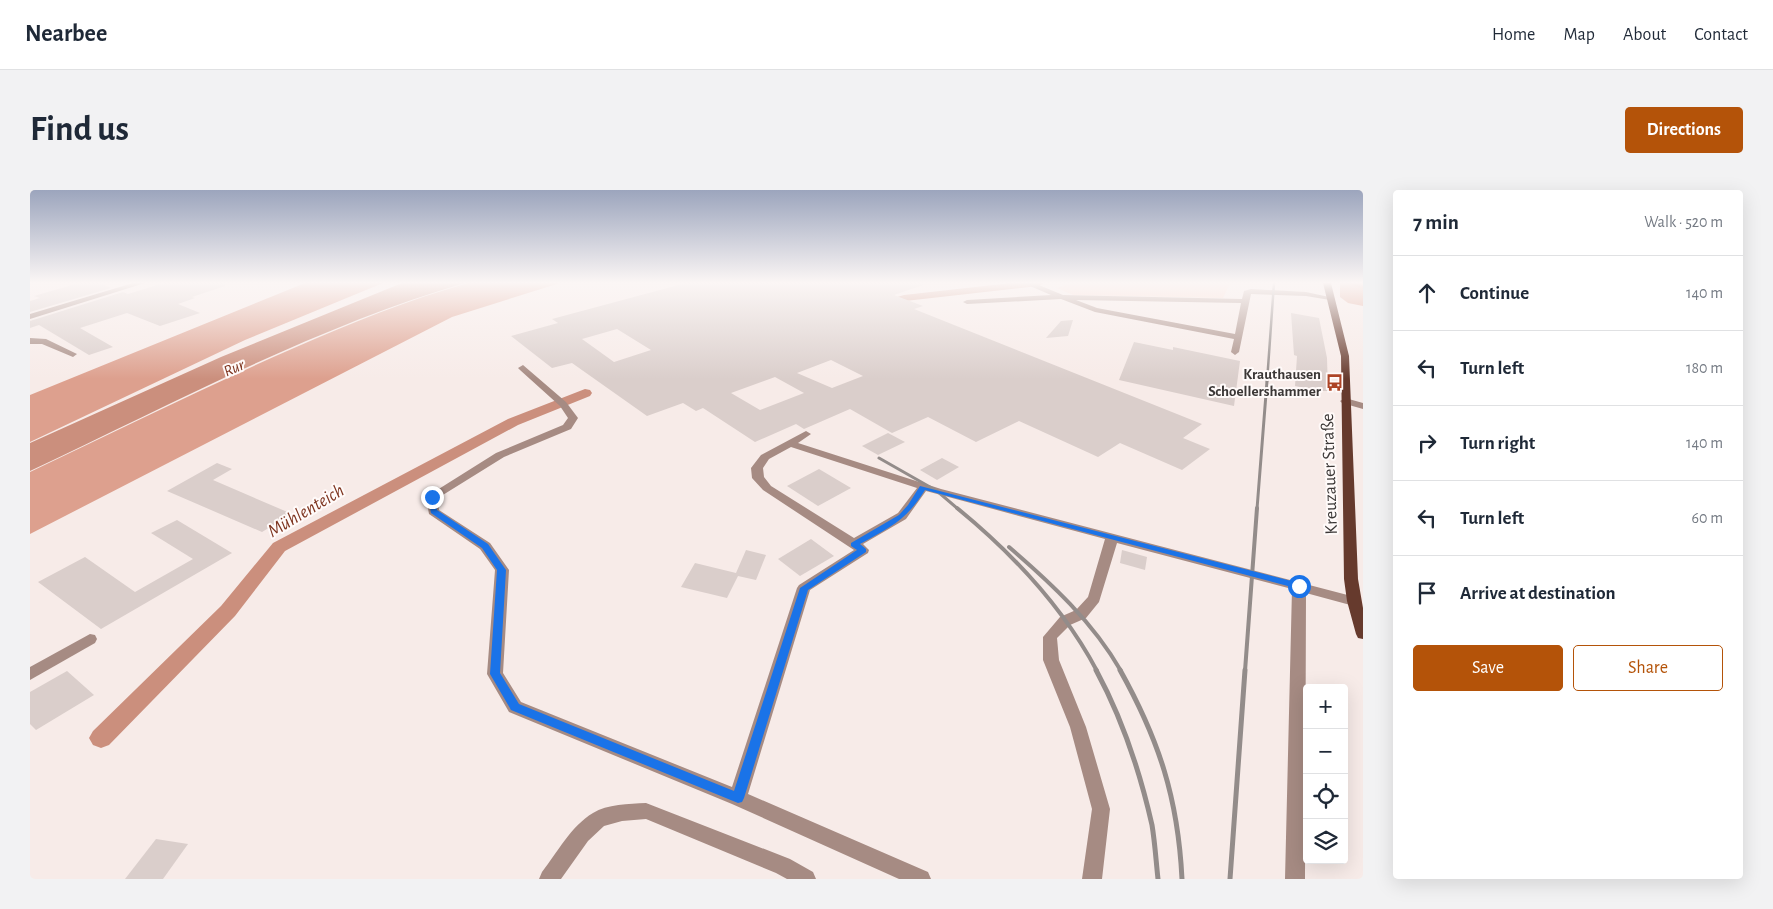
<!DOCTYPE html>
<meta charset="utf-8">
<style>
:root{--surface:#fff;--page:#f2f2f3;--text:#1f2937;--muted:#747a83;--line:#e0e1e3;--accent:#b45309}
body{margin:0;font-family:"Alegreya Sans",sans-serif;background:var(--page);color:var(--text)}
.controls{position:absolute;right:15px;bottom:15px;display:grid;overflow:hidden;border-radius:5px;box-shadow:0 5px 20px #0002}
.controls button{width:45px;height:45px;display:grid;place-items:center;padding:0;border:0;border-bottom:1px solid var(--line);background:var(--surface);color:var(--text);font:25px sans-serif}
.stop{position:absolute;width:15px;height:15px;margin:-11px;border:4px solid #1a73e8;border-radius:50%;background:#fff}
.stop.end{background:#1a73e8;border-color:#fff;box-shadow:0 1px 5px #0008}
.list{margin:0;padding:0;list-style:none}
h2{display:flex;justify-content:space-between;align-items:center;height:65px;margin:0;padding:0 20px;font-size:21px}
h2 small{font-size:16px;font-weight:400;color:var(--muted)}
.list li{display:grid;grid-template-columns:32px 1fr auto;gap:15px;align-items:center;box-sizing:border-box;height:75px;padding:0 20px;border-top:1px solid var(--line)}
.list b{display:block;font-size:19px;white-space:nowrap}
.list em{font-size:16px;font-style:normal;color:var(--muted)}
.actions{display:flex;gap:10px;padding:15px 20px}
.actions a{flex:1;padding:11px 0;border:1px solid var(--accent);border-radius:5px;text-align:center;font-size:18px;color:var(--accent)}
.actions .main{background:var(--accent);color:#fff}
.icon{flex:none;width:28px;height:28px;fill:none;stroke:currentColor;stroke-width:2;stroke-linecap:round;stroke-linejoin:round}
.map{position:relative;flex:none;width:1333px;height:689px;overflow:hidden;border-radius:5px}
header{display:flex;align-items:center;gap:30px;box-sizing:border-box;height:70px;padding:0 25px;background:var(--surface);border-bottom:1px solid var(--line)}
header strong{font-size:24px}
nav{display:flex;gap:28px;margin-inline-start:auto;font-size:18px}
.intro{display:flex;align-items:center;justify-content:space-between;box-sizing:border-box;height:120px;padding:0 30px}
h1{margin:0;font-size:35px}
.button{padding:12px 22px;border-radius:5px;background:var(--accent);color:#fff;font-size:18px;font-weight:700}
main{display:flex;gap:30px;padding:0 30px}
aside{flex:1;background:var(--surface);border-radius:5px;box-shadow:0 5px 20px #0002}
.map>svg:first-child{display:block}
.green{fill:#fdd5c9}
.forest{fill:#dda08e}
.water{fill:#cb8f7d}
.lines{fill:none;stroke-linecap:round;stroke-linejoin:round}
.stream{stroke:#cb8f7d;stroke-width:3}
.canal{fill:#cb8f7d;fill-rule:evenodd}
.building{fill:#dacecb;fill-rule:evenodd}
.minor{fill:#a68b83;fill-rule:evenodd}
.major{fill:#663a2d;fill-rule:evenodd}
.rail-far3{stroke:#938c8a;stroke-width:2.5}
.rail-far2{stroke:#938c8a;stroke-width:3}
.rail-far1{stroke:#938c8a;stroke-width:4}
.rail{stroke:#938c8a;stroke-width:5}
.route{fill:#1a73e8}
.labels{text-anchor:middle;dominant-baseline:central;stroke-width:4;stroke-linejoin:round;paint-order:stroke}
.far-poi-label{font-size:15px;font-weight:bold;fill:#3b3736;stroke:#fffaf9;text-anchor:end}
.far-water-label{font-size:16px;font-style:italic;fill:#7d331e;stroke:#fffaf9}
.street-label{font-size:18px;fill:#3b3736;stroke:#fffaf9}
.water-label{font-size:19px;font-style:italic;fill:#7d331e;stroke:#fffaf9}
</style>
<header>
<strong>Nearbee</strong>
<nav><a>Home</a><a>Map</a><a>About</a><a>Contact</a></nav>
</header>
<div class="intro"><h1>Find us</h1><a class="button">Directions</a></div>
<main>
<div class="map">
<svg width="1333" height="689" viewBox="0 0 1333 689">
<rect width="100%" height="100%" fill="#f7ebe8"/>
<path class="green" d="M1042,93H1200L1193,108L1043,105L1027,98Z"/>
<g class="forest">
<path d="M275,93H353L215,150L0,252V205Z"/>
<path d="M438,93H530L422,127L0,344V282C88,240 175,197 264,158C321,133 378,110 438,93Z"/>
<path d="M1310,93H1333V116L1318,113L1310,107Z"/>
</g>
<path class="water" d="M372,93H435C285,137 142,214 0,281V253L191,167Z"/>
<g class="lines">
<path class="stream" d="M1321,93L1333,97"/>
<g class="canal">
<path d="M981,93H1014L1009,96L875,111L851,118L846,115L847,113L874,105Z"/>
<path d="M555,199L560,200L562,203L560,206L488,235L255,361L205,426L79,555L71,558L63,555L59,548L63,541L191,416L243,353L478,229Z"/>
</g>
</g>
<g class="building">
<path d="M49,93H69L81,98L0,122V111L10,108L4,106Z"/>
<path d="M134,93H195V96L162,107L165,108L148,114L170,123L130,136L97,123L50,138L83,157L59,165L9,135L0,138V131L93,102L98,104Z"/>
<path d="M656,93H892L893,95L864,105L893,116L884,119L1172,234L1153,248L1180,259L1152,280L1090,253L1068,267L989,231L946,252L898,227L862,243L820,219L774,239L766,234L725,252L673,218L666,221L653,213L617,226L542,173L522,178L481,146L528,133L522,129ZM587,139L621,160L584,172L552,149ZM801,170L833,186L802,198L767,183ZM745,187L774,203L730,220L701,203Z"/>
<path d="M1261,123L1289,128L1297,168L1298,201H1290L1265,196L1267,166L1264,165Z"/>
<path d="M1043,130L1038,146L1016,148L1031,131Z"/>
<path d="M1104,152L1143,160V157L1210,171L1204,216L1089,190Z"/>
<path d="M858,243L875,252L848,265L832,256Z"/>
<path d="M912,268L929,277L907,290L890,280Z"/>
<path d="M187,273L202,279L183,290L262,324L232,342L137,301Z"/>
<path d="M789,279L821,298L788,316L757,296Z"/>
<path d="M147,330L202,363L71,439L8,392L55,367L105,402L163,369L121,343Z"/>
<path d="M781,349L804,366L770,386L748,369Z"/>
<path d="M716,360L736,365L726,390L708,386L697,408L651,397L665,373L706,383Z"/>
<path d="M1092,360L1117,367L1115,380L1090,373Z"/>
<path d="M37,481L64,505L6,540L0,534V502Z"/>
<path d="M126,649L158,654L133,689H95Z"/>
</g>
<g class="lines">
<g class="minor">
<path d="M103,93H115L0,129V124Z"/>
<path d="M993,93H1004L1033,105L1212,109L1214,101L1221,99L1276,102L1304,108L1300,110L1276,106L1221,104L1209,162L1205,165L1201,162L1204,149L1065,122L1031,109L937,114L933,112L937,110L1021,105ZM1046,110L1211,113L1205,144L1067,118Z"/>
<path d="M0,148L16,149L47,164L43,167L12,154H0Z"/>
<path d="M493,175L536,212L548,228L541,239L474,267L408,308L409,320L460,353L479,380L473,483L491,512L702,597L767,398L769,395L824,360L733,300L722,288L721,278L731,265L776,241L781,244L768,253L911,299L1329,408L1331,411L1329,414L1324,416L1276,403L1275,689H1255L1262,399L1087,353L1069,412L1056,428L1040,435L1027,448L1029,470L1056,537L1080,619L1072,689H1052L1062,619L1040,537L1013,470V447L1030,427L1046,420L1058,407L1075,349L896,301L876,329L833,354L839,360L838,363L780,400L718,604L898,682L901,689H869L702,614L479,522L457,484L465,380L450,359L399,324L396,307L466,263L533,235L538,228L530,216L490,180L488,178ZM761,257L887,298L868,323L824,348L741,296L734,287L733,278L739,269Z"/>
<path d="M1315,208L1333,213V219L1312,213L1310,211Z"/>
<path d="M60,444L65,445L67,449L65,453L0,490V477Z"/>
<path d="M616,613L760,669L783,682L786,689H757L746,683L616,629L592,631L574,636L558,651L531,689H509L512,682C527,663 541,636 563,623C577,614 599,614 616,613Z"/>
</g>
<path class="major" d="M1293,93H1301L1319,166L1328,389L1333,418V449L1328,448L1326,444L1317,411L1314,389L1311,166Z"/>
<path class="rail-far3" d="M1237,192L1244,93"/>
<g class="rail-far2">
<path d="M849,268L907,301L928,319"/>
<path d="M1227,319L1237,191"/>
</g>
<g class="rail-far1">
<path d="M927,318C982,363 1033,417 1067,481"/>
<path d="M979,357C1021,393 1063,432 1091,481"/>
<path d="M1215,481L1227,318"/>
</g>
<g class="rail">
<path d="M1066,480C1092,528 1110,582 1122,635C1125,653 1126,671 1128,689"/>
<path d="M1090,480C1129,550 1148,608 1152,689"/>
<path d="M1200,689L1215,480"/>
</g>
</g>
<linearGradient id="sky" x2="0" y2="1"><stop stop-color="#9ca5bd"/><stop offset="0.49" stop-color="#fbf6f5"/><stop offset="1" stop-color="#fbf6f5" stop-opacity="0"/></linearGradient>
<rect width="1333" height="189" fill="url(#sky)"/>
<path class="route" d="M890,296L1269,393L1273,396L1269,399L895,300C876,331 860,337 830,354L836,359V362L778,400L714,608L712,612L708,613L481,520L460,484L467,380L452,358L401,323L398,307L405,305L407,320L458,354L476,380L470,483L489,514L704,601L770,398L827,360L821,356V353L869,325L878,315Z"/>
<defs>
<symbol id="bus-bare" viewBox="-9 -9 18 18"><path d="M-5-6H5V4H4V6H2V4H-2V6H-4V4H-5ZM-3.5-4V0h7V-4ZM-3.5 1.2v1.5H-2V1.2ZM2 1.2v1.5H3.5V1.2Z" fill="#ad4426" stroke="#fffaf9" stroke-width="2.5" paint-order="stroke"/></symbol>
</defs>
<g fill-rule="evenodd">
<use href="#bus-bare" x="1292" y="180" width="25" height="25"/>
</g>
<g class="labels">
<g class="far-poi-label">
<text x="1291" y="184">Krauthausen<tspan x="1291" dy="17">Schoellershammer</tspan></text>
</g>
<g class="far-water-label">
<text transform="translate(204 178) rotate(-24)">Rur</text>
</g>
<g class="street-label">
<text transform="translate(1300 284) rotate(-92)">Kreuzauer Straße</text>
</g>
<g class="water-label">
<text transform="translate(276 321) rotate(-31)">Mühlenteich</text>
</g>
</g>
</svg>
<div class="controls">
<button>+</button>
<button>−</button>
<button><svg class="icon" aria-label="locate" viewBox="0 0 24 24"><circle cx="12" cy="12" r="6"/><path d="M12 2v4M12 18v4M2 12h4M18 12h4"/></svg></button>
<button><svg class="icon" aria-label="layers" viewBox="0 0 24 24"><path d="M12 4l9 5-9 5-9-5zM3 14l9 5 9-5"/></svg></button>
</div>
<div class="stop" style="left:1269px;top:396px"></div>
<div class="stop end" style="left:402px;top:307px"></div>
</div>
<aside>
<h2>7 min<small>Walk · 520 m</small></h2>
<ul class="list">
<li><svg class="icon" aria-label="ahead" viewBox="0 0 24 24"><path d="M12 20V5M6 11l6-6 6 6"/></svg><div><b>Continue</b></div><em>140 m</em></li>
<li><svg class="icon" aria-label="left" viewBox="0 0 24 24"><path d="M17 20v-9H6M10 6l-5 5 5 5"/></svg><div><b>Turn left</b></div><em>180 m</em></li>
<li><svg class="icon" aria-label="right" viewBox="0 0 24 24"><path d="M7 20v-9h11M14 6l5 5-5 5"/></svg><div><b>Turn right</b></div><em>140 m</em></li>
<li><svg class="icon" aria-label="left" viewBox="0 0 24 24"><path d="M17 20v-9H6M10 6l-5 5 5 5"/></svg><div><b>Turn left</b></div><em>60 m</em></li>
<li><svg class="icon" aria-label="arrive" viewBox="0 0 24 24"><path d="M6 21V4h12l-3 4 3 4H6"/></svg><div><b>Arrive at destination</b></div></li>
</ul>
<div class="actions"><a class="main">Save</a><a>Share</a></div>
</aside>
</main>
